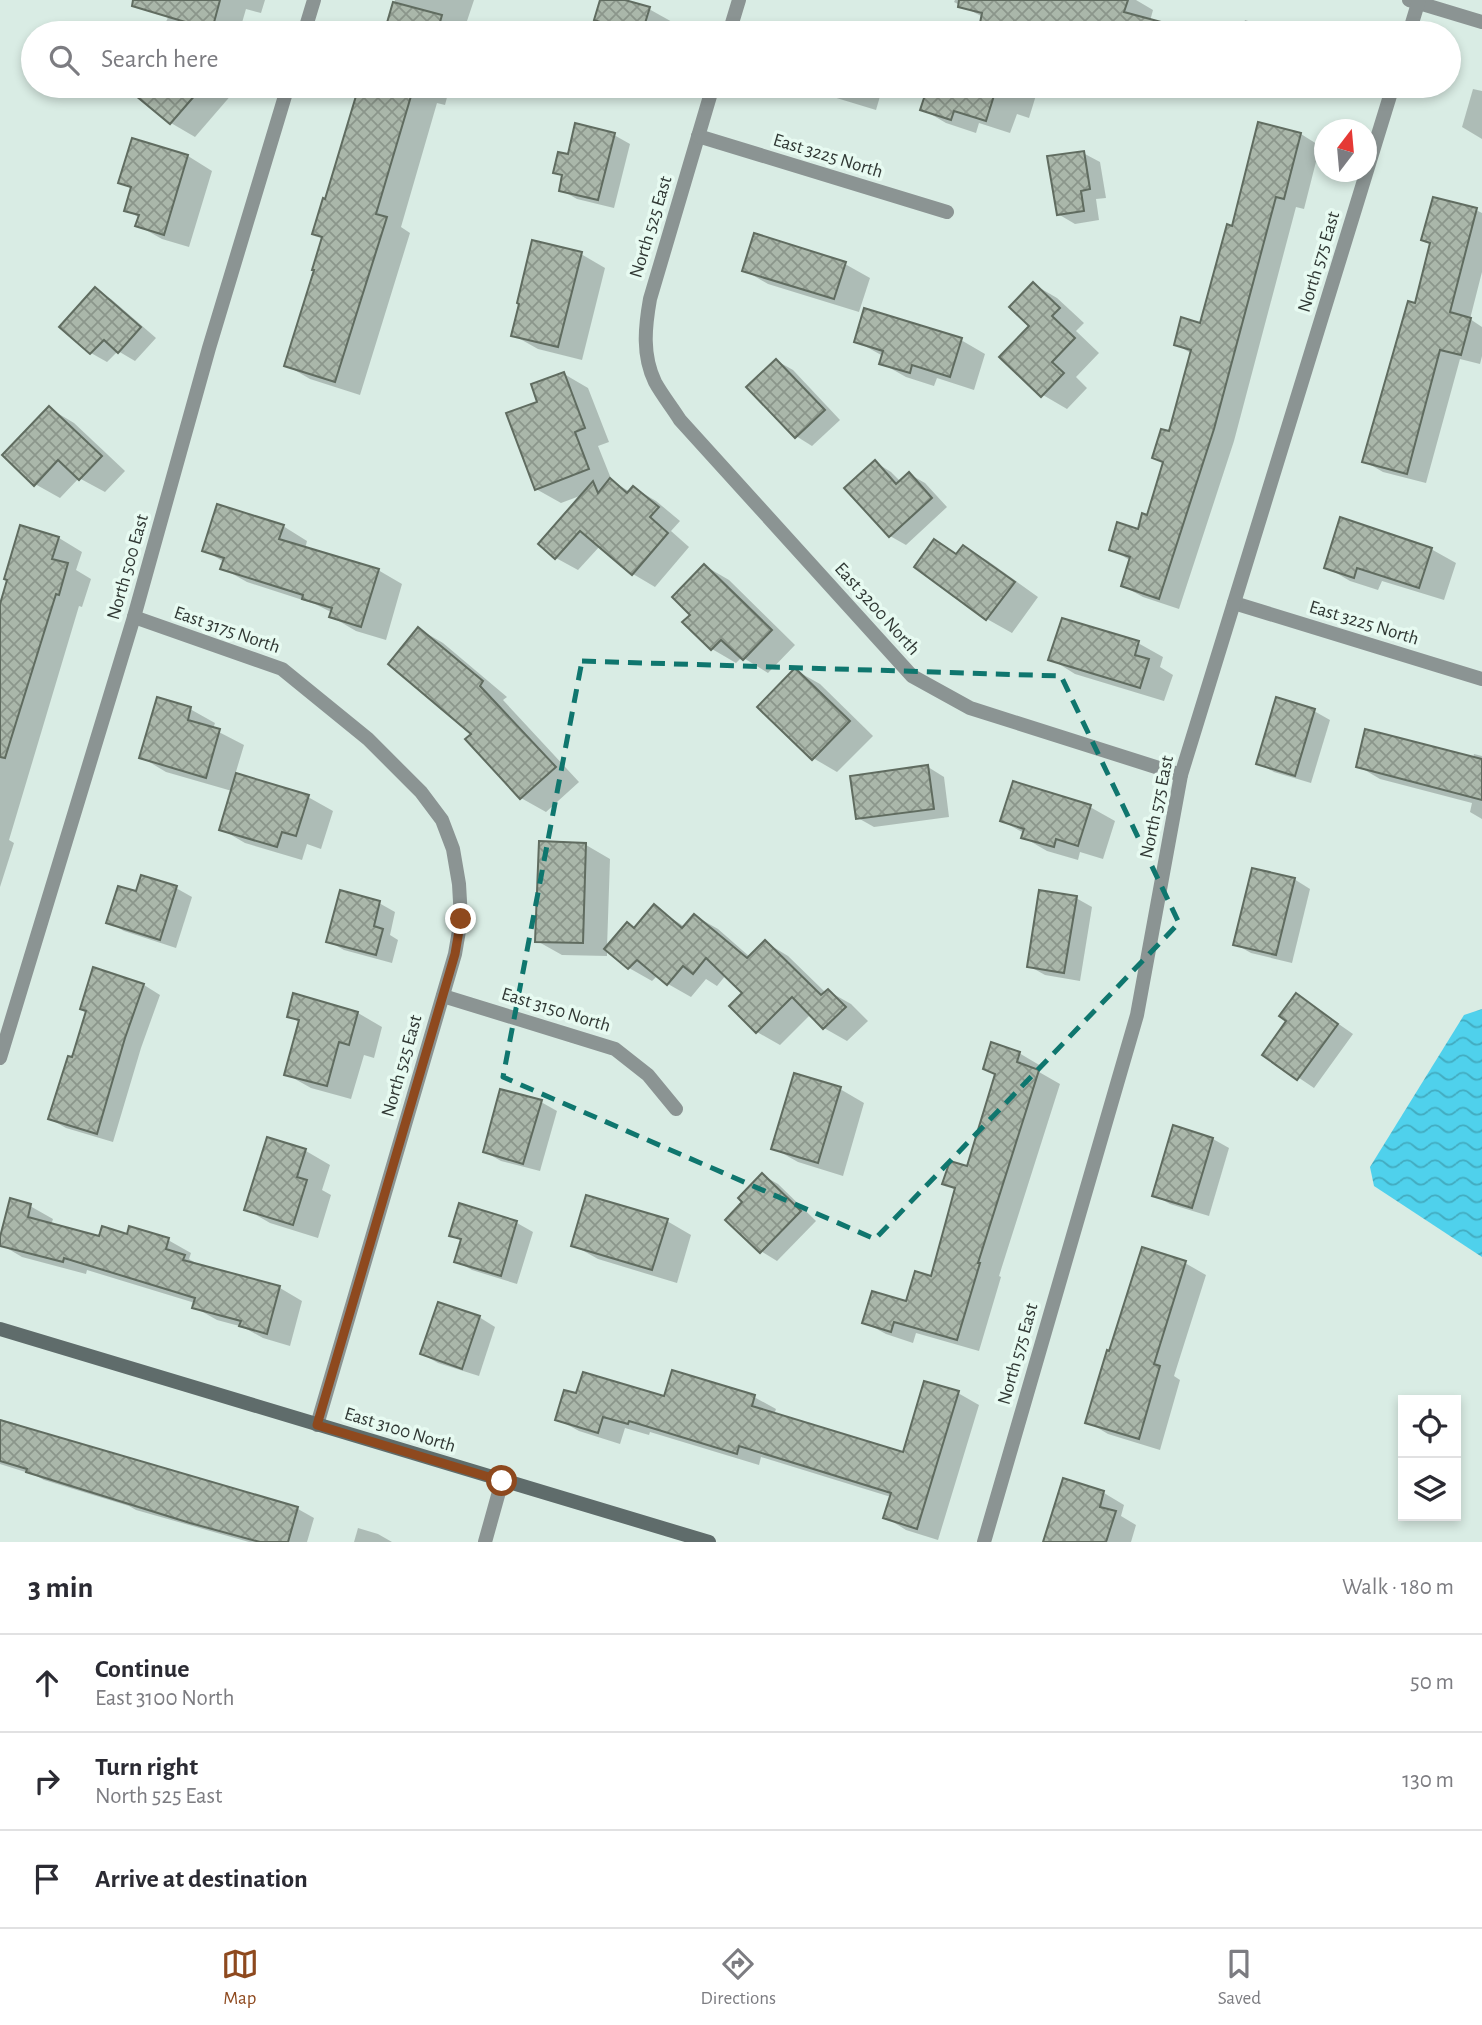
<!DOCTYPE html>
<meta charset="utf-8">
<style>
:root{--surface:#fff;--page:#f2f2f3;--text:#2b2b33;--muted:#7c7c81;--line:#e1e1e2;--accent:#8e491e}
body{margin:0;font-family:"Alegreya Sans",sans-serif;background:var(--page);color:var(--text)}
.controls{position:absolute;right:21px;bottom:21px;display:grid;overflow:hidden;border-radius:0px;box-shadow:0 4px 10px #0003}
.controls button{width:63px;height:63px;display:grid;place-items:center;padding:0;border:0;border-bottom:2px solid var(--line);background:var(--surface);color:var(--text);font:35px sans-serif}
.compass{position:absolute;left:1314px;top:119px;width:63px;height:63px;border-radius:50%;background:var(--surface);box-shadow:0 4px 10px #0003;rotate:16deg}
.stop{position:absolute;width:21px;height:21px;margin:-16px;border:5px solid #8e491e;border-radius:50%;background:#fff}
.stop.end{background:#8e491e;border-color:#fff;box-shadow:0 2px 7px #0008}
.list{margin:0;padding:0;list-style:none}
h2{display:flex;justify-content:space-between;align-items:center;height:91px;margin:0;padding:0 28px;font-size:30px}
h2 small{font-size:23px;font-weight:400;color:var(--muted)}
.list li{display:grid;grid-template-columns:46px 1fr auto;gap:21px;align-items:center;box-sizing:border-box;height:98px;padding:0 28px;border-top:2px solid var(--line)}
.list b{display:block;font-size:26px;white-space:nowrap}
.list p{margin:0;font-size:23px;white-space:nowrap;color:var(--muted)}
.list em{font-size:23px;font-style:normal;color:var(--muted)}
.icon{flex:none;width:38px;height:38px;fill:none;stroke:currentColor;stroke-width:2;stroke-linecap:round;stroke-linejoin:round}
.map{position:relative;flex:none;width:1482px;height:1542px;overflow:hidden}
.search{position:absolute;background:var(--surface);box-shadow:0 4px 10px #0003;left:21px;right:21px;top:21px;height:77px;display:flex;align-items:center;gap:18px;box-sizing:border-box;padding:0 24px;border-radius:38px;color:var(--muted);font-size:26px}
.sheet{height:385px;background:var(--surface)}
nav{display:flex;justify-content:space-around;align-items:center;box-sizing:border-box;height:98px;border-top:2px solid var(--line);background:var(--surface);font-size:19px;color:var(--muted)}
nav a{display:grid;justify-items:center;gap:4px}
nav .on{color:var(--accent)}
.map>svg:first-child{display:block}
.water{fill:url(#water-waves)}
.shadow{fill:#0003}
.building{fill:url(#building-cross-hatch);stroke:#606c60;stroke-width:2}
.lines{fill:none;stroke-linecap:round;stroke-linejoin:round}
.minor{stroke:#8b9493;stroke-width:14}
.secondary{stroke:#5f6c6b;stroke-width:14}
.route{stroke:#8e491e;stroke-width:9}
.marked{fill:none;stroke:#0f766e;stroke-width:5;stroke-dasharray:14 9;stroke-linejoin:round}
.labels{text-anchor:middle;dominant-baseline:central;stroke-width:7;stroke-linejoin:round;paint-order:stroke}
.street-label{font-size:19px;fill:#303834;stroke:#e7faf1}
</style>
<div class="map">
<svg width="1482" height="1542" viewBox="0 0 1482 1542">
<defs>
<pattern id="water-waves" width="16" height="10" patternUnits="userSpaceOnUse" patternTransform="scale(1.75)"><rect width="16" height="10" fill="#4fd1ec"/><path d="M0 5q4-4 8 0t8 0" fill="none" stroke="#42abc0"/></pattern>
<pattern id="building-cross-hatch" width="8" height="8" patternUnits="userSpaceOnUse" patternTransform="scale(1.75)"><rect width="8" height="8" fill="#aab7aa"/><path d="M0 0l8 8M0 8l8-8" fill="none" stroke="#8b968b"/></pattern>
</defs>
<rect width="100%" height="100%" fill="#d9ece4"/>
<path class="water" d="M1482,1009V1257L1374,1186L1370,1167L1464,1015Z"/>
<g class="shadow">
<path d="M173,0H265L261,13L246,9L239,33H156L167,20Z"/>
<path d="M395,0H474L464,30L465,33H386Z"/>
<path d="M601,0H619L649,9L674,23L670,33H591Z"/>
<path d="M955,0H1136L1153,10L1150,21L1170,26L1182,33H1002L982,22L983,17L954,2Z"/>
<path d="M1245,20L1286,33H1241Z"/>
<path d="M127,86H239L195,137L171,123Z"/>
<path d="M360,86H450L445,105L437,103L401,227L410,233L360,395L310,379L286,365L316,270L324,238L314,233L327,201Z"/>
<path d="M615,86H654L651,97Z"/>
<path d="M797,86H883L876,110Z"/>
<path d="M929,86H1027L1037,92L1029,118L1017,114L1010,133L979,123L976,133L946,123L922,109Z"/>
<path d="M1317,86H1333L1332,90Z"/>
<path d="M1473,89L1482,91V139L1462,127Z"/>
<path d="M1301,134L1320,146L1304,209L1296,207L1234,441L1179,609L1143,597L1123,586L1131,561L1111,549L1139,531L1148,517L1165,464L1154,457L1170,433L1192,354L1176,344L1202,325L1233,228Z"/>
<path d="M614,135L630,144L614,208L577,199L561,190L564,177L555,172L569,156Z"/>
<path d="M133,140L188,156L212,171L189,247L162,239L137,225L140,218L126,210L132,189L120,182Z"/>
<path d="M1083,153L1100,162L1106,198L1096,199L1099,220L1075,224L1058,214Z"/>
<path d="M1476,210L1482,213V272L1470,319L1482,327V356L1480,364L1460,359L1426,483L1383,472L1364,461L1416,305L1432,244L1423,239Z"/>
<path d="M755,235L845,264L870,278L859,312L768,284L744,270Z"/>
<path d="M581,254L605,268L582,360L538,349L513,335Z"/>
<path d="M1033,284L1057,298L1084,323L1076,331L1099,353L1076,377L1087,388L1067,409L1043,395L1032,326Z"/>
<path d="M95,289L111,299L156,338L135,361L118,351L107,362L91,353L61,327Z"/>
<path d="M961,340L985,354L974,390L937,378L934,386L906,377L881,363L883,356L856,341Z"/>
<path d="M777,361L793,370L840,420L812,446L796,436Z"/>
<path d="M564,374L588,388L609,442L598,446L612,481L630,492L634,488L656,501L680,521L671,531L689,547L655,587L633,574L600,546L578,570L556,558L540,544L585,494L561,503L536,489L540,403Z"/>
<path d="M49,408L74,423L125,471L105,492L79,478L60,498L35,484Z"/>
<path d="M875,462L891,472L901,482L909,474L925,483L947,507L906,545L890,536Z"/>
<path d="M283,526L307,541L305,549L378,570L402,584L386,640L356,631L332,617L333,613L315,604L247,582L222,568L224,562L204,550Z"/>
<path d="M59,538L82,552L76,570L91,579L82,607L79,606L9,840L14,843L0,887V610Z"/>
<path d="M935,541L958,555L964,547L988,561L1038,597L1012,633L987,619L916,567Z"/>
<path d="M1431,549L1456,563L1444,600L1382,581L1378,590L1350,581L1326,567Z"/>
<path d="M705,566L729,580L795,645L768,673L742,657L736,663L712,649L692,615Z"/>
<path d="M419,629L443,643L507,697L503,700L579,782L546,812L521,798L467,739L473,734Z"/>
<path d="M1138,643L1163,657L1160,667L1173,675L1164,701L1075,674L1051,659Z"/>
<path d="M795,670L820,684L873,736L837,772L813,758Z"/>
<path d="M190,709L215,723L213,729L244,745L235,775L308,797L333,811L321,849L307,844L302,860L245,843L221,829L232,791L166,772L141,757Z"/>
<path d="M1314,711L1330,720L1311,783L1274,772L1258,763Z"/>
<path d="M1474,754L1482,756V819L1470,812L1472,803L1380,779L1358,766L1473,758Z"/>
<path d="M928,767L944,777L949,817L874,827L858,818Z"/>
<path d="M1090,807L1115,821L1103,859L1080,852L1078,860L1047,851L1023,837L1024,833L1002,821Z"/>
<path d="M586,845L610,859L607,948L635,929L654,907L685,927L695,916L718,929L750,957L765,942L788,956L826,993L828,991L851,1004L868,1021L847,1041L824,1028L811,1014L780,1045L757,1032L744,993L726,975L717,986L706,979L691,997L668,984L658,975L652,981L629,968L607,949V956L562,955L537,941Z"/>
<path d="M1294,879L1310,889L1292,963L1251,953L1235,944Z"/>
<path d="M176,888L192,897L176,948L124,931L108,922L137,893Z"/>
<path d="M1076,898L1092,907L1080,981L1045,975L1029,966Z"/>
<path d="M379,903L395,912L390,935L398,940L392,963L344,950L328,941Z"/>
<path d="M94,969L144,985L160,995L141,1048L113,1142L66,1128L50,1119L73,1059L88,1012Z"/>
<path d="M1297,995L1353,1034L1314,1088L1265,1055L1289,1021Z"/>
<path d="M358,1013L382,1027L374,1058L364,1055L351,1099L311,1088L286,1074L300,1023L289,1016Z"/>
<path d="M1019,1053L1041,1066L1039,1072L1060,1084L999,1276L1001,1277L979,1351L916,1333L913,1343L886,1334L864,1322L908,1303L932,1278L956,1190L944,1184L968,1169L997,1075L985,1069Z"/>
<path d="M840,1089L864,1103L843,1176L798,1162L773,1148Z"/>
<path d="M541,1102L557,1111L540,1171L501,1161L485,1152Z"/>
<path d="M1174,1128L1213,1139L1229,1148L1209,1216L1170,1204L1154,1195Z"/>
<path d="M268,1139L306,1151L330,1165L322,1190L331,1195L318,1238L270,1223L246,1209Z"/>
<path d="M762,1175L778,1184L816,1221L777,1261L761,1251L745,1202Z"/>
<path d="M460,1205L517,1223L533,1232L517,1284L472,1270L456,1261L462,1241L451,1235Z"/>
<path d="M30,1206L53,1219L51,1225L100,1238L128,1236L168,1240L191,1253L189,1259L201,1266L280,1288L302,1301L290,1346L263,1338L243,1327L217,1320L194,1307L195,1303L87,1270L86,1274L22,1257L0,1244Z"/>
<path d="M667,1221L691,1235L677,1283L598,1259L573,1245Z"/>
<path d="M1185,1263L1206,1275L1174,1376L1180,1380L1160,1450L1108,1434L1088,1422Z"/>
<path d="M479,1317L495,1327L479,1376L438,1363L422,1354Z"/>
<path d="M958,1393L979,1405L938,1540L906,1530L885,1517L891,1497L761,1457L759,1465L650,1432L649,1435L625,1428L620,1444L579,1431L557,1419L577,1395L665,1399L754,1397L776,1409L774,1415L904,1455Z"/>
<path d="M0,1419L20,1425L28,1430L298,1509L314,1518L307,1542H249L136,1510L129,1506L44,1480L35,1475L0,1464Z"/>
<path d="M1064,1481L1104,1493L1124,1505L1121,1516L1136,1525L1131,1542H1045Z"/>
<path d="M358,1528L378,1534L392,1542H354Z"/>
</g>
<g class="building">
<path d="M133,0H220L212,30L132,6Z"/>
<path d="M600,0H625L650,7L642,33H603L606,24L594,20Z"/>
<path d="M959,0H1128L1124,12L1176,26L1175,33H1055L1014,22L1011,31L980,23L982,13L958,7Z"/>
<path d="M393,2L442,15L437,33H384Z"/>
<path d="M124,86H203L170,124Z"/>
<path d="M359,86H414L376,214L387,217L335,382L284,366L314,270H312L322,237L312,234L323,198L325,199Z"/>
<path d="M928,86H997L986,121L954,111L951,120L920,110Z"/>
<path d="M1258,122L1301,133L1284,199L1276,197L1214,429L1159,599L1121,586L1130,557L1109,550L1117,522L1138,529L1142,513L1147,515L1163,462L1152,458L1161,429L1169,431L1191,350L1174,345L1181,317L1200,323L1227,224L1232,226Z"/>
<path d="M575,123L615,133L598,200L559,191L562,175L553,173L558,152L568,154Z"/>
<path d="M132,138L188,155L164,235L135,226L139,215L124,211L131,187L118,183Z"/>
<path d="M1084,151L1090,189L1081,191L1084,211L1057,215L1047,156Z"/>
<path d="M1433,197L1477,208L1450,312L1471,318L1461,355L1440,350L1407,474L1362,462L1408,301L1415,303L1430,243L1421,240Z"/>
<path d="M754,233L846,262L834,299L742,271Z"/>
<path d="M532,240L582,252L558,347L511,336L519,304L517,303Z"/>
<path d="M1033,282L1060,308L1052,316L1075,338L1052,362L1064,373L1041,397L999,357L1029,326L1009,307Z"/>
<path d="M95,287L141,327L118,353L104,340L90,354L59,327Z"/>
<path d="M864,308L962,338L950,377L912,365L910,373L879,364L883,351L854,342Z"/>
<path d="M776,359L825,410L795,438L746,387Z"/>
<path d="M564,372L585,428L575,432L589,469L535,490L506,413L537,402L531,384Z"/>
<path d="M49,406L102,456L79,480L58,460L34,486L2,455Z"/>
<path d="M875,460L896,484L909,472L932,498L889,537L844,488Z"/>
<path d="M610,478L627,493L633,486L659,507L650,517L668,533L632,575L580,531L555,559L538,544L593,481L598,493Z"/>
<path d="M217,504L284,525L279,539L379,569L361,627L329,617L332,608L302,599L303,595L220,569L224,558L202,551Z"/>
<path d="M1340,517L1432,548L1419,588L1357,568L1354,578L1324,568Z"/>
<path d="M20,525L59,537L52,559L68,563L59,595L56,594L5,758L0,757V604L7,580L4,579Z"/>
<path d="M934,539L956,554L963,545L1015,582L986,620L914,567Z"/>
<path d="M704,564L772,630L743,660L721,640L711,650L682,622L690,615L672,597Z"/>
<path d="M1062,618L1139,641L1135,655L1149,659L1140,688L1048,660Z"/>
<path d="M418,627L483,681L480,686L556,767L520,799L465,739L471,734L388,664Z"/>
<path d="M795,668L850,721L812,760L757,707Z"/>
<path d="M157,697L191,707L188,720L220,729L206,778L139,758Z"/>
<path d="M1276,697L1315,709L1295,776L1256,764Z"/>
<path d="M1365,729L1482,759V800L1356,767Z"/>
<path d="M928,765L934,809L856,819L850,776Z"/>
<path d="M236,773L309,795L296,836L282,832L277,847L219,830Z"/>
<path d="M1013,781L1091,805L1078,846L1056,839L1054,847L1021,838L1024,829L1000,821Z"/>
<path d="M539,841L586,843L583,943L535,942Z"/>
<path d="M1252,868L1295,878L1276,955L1233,945Z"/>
<path d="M141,875L177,886L160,940L106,923L118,886L136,891Z"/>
<path d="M340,890L380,901L374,926L383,929L376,955L326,942Z"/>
<path d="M1039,890L1077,896L1064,973L1027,967Z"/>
<path d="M654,904L682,928L694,914L747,958L765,940L821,995L828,989L846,1007L823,1029L792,997L756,1033L729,1006L742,993L706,958L693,974L683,966L667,985L637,960L628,969L604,949L627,922L634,928Z"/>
<path d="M93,967L144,984L125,1038L97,1134L48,1119L68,1056L72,1057L86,1011L80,1009Z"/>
<path d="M293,993L358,1012L349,1045L339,1042L327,1086L284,1075L299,1020L287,1017Z"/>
<path d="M1296,993L1338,1024L1297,1080L1262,1055L1286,1021L1279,1016Z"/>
<path d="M991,1042L1020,1052L1017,1062L1039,1070L978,1263H980L957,1340L894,1322L891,1332L862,1323L872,1291L906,1301L915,1271L931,1276L955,1188L942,1184L950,1161L967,1166L995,1074L983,1069Z"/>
<path d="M794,1073L841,1087L818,1163L771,1149Z"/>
<path d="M500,1089L542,1100L523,1164L483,1152Z"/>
<path d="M1173,1125L1213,1138L1192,1208L1152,1196Z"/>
<path d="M267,1137L306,1149L297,1177L307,1180L293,1225L244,1210Z"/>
<path d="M762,1173L801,1211L760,1253L725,1220L742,1202L738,1198Z"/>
<path d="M586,1195L668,1219L652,1270L571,1246Z"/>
<path d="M10,1198L31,1204L28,1217L99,1236L102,1226L127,1234L129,1226L169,1238L166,1249L185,1255L183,1260L280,1286L267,1334L239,1326L241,1321L192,1308L195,1298L64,1258L63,1262L0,1246V1237Z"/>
<path d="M459,1203L517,1221L501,1276L454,1262L461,1239L449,1236Z"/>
<path d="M1142,1247L1186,1261L1154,1364L1160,1366L1139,1439L1085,1423L1107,1350L1109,1351Z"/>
<path d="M438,1302L480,1316L462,1369L420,1354Z"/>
<path d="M672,1370L755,1395L752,1406L903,1452L924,1381L959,1391L917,1529L883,1518L891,1493L739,1446L737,1454L629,1421L628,1424L603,1417L598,1433L555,1420L564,1390L576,1393L583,1372L664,1396Z"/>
<path d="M0,1420L298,1507L288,1542H260L190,1523L26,1472L27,1469L0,1461Z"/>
<path d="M1063,1478L1104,1491L1100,1507L1116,1511L1106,1542H1043Z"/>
</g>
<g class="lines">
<g class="minor">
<path d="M1409,0L1482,22"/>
<path d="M304,33L314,0"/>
<path d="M729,33L739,0"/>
<path d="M1409,33L1419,0"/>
<path d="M713,86L650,299C645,327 642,355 655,382C662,395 672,407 680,420L912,676L970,708L1181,775"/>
<path d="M698,136L947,212"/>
<path d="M1234,603L1482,679"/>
<path d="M134,617L282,669L368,739L421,792L442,820L453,849L459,884L461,919L455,954L317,1425"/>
<path d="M443,996L615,1049L648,1075L676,1109"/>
<path d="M0,1058L134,617L209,348L288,86"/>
<path d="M485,1542L502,1481"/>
<path d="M984,1542L1137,1015L1181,775L1393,86"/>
</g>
<path class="secondary" d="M0,1329L709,1542"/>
</g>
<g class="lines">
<path class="route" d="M461,919L455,954L317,1425L502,1481"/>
</g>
<path class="marked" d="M582,661L1061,676L1179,923L875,1239L503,1077Z"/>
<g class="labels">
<g class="street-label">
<text transform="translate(828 156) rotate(17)">East 3225 North</text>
<text transform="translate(651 227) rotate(-73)">North 525 East</text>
<text transform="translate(1319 262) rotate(-73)">North 575 East</text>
<text transform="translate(128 567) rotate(-74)">North 500 East</text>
<text transform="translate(877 609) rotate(48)">East 3200 North</text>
<text transform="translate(1364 623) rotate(17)">East 3225 North</text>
<text transform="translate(227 630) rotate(19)">East 3175 North</text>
<text transform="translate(1157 807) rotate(-78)">North 575 East</text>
<text transform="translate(556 1010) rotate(17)">East 3150 North</text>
<text transform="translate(402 1066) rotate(-74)">North 525 East</text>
<text transform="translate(1018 1354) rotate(-74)">North 575 East</text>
<text transform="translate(400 1430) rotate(17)">East 3100 North</text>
</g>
</g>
</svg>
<div class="controls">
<button><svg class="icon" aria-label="locate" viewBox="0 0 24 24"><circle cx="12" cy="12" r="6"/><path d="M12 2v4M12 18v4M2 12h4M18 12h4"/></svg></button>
<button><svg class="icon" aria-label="layers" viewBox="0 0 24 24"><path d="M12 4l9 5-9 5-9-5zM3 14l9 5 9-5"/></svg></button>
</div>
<svg class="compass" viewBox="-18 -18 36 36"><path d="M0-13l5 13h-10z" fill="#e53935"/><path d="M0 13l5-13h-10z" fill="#7c7c81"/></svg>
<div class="stop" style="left:502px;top:1481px"></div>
<div class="stop end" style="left:461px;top:919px"></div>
<div class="search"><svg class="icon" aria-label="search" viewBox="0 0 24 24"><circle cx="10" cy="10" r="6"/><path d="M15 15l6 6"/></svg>Search here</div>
</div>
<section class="sheet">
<h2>3 min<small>Walk · 180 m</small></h2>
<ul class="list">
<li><svg class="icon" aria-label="ahead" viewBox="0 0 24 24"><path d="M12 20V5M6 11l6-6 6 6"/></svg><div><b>Continue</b><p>East 3100 North</p></div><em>50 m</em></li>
<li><svg class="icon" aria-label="right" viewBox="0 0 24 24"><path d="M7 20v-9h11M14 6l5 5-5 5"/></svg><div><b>Turn right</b><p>North 525 East</p></div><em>130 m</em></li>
<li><svg class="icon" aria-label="arrive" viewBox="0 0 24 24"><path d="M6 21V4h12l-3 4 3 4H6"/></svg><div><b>Arrive at destination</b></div></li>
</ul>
</section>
<nav>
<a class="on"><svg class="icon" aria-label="map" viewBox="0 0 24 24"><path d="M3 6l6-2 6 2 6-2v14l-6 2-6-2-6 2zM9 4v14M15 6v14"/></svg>Map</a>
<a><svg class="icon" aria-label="directions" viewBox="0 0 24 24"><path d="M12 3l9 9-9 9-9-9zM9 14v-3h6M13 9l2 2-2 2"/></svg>Directions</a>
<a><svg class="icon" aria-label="saved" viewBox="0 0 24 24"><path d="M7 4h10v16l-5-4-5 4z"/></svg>Saved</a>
</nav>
